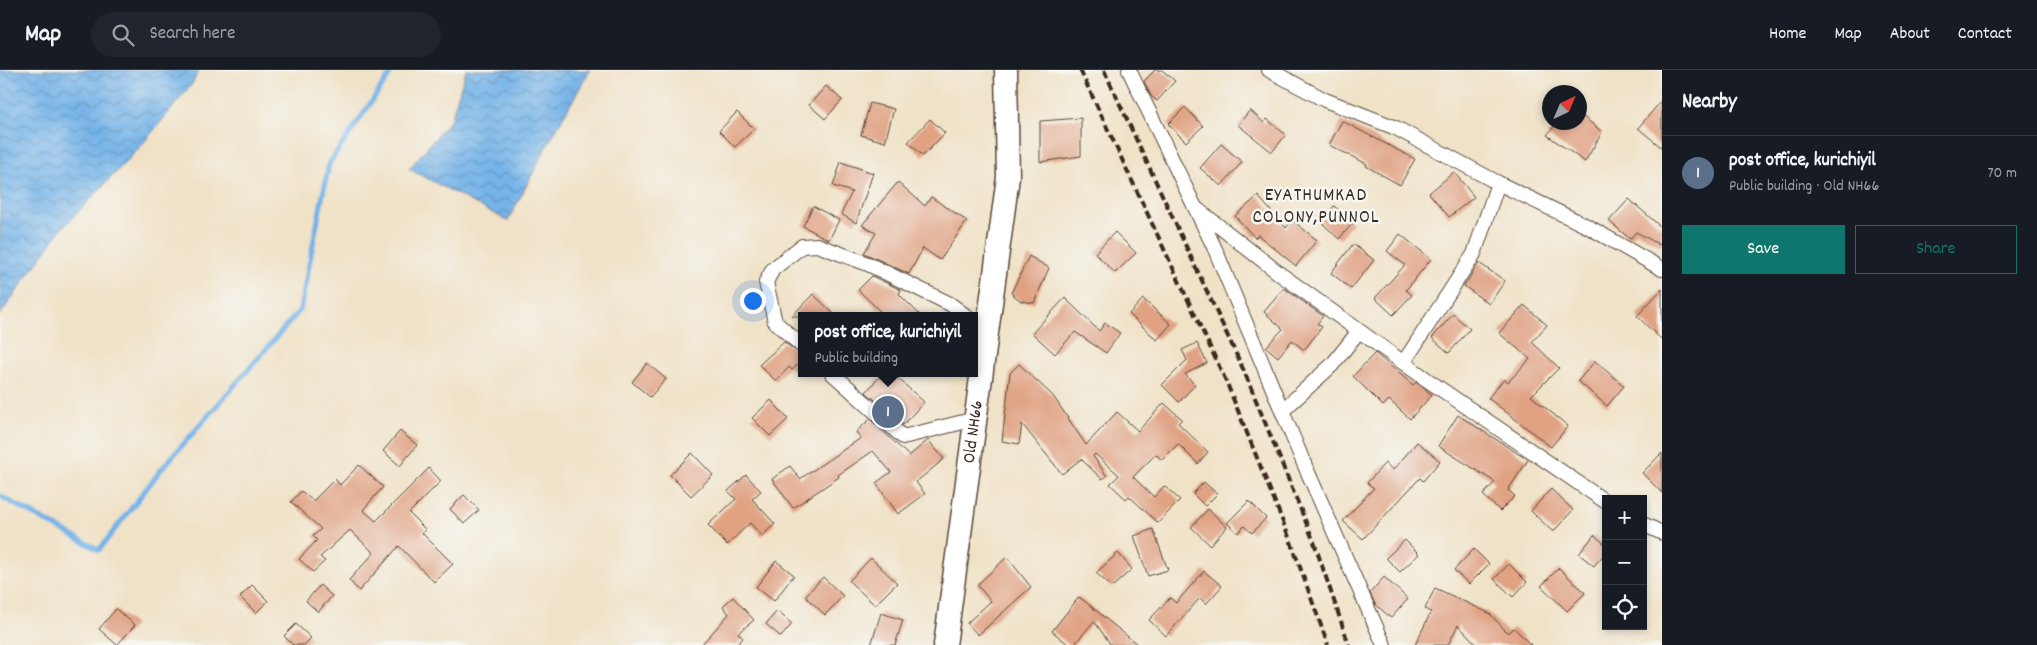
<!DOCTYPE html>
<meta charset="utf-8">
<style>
:root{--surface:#171b24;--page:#20242c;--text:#f1f3f6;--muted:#9ea1a6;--line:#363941;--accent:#0f766e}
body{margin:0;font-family:Dekko,sans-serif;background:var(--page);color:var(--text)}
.controls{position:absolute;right:15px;bottom:15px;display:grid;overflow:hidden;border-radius:0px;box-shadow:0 2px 8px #0003}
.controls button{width:45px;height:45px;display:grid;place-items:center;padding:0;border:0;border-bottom:1px solid var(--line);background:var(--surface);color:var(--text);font:25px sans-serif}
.compass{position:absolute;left:1542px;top:15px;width:45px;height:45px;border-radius:50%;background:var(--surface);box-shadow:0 2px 8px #0003;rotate:44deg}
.you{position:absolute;left:752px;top:230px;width:18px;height:18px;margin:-12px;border:4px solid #fff;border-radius:50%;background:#1a73e8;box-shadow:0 0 0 8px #1a73e833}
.badge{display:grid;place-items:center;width:32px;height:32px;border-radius:50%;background:var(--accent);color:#fff;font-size:16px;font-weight:700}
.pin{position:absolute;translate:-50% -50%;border:2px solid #fff;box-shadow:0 1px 5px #0006}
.popup{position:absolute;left:798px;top:242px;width:180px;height:65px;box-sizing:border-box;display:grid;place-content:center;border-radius:0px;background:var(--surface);filter:drop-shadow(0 1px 4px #0005);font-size:16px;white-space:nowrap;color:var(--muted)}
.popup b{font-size:19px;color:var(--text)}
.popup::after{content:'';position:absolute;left:50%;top:100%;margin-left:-10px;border:10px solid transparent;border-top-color:var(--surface)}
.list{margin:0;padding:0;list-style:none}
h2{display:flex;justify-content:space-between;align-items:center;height:65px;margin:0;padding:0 20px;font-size:21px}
h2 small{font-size:16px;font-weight:400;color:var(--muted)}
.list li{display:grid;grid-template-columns:32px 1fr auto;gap:15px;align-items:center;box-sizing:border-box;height:75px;padding:0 20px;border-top:1px solid var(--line)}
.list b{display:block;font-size:19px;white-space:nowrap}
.list p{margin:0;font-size:16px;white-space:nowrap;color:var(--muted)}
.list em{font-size:16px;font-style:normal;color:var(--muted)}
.actions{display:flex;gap:10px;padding:15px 20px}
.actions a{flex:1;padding:11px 0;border:1px solid var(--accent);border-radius:0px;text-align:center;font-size:18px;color:var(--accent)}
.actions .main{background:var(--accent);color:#fff}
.icon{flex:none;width:28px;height:28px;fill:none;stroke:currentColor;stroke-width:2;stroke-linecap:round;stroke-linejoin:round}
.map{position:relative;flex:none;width:1662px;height:575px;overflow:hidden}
header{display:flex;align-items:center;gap:30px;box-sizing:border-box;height:70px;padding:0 25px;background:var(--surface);border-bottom:1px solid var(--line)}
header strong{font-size:24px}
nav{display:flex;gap:28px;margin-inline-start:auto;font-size:18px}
.search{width:350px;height:45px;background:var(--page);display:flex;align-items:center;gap:12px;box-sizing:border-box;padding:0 18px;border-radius:28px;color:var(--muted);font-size:19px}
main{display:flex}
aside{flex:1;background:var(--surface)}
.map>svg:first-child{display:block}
.water{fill:url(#water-waves);stroke:#586e83}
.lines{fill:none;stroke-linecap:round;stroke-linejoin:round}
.stream{stroke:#75b3e8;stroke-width:5}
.building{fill:#e0a283}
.minor-casing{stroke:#564637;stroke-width:16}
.primary-casing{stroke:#564637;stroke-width:25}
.minor{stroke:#fff;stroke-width:14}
.primary{stroke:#fff;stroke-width:22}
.rail{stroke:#3b2a1e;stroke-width:4;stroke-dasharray:8 4;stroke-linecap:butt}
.labels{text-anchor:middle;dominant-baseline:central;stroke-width:5;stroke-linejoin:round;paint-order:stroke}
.street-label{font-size:18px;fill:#3b2a1e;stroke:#f6f6f2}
.neighbourhood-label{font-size:19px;letter-spacing:1px;fill:#3b2a1e;stroke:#f6f6f2}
</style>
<header>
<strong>Map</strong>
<div class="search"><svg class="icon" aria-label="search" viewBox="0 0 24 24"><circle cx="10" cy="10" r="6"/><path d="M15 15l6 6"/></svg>Search here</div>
<nav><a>Home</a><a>Map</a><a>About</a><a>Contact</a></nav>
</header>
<main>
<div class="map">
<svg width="1662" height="575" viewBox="0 0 1662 575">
<defs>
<pattern id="water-waves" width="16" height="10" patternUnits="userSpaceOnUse" patternTransform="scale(1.25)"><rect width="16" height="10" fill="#75b3e8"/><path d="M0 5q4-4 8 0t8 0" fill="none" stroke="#6192bb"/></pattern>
</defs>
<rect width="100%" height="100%" fill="#f6f6f2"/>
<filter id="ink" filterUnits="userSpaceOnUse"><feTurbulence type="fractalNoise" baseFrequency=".02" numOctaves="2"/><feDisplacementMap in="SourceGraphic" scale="10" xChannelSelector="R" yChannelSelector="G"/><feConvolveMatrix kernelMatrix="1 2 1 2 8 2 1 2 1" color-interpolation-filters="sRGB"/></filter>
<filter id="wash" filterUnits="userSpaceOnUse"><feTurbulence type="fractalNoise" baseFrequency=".0096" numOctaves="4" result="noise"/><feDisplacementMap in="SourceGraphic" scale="20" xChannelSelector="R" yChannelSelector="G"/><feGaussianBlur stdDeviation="1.12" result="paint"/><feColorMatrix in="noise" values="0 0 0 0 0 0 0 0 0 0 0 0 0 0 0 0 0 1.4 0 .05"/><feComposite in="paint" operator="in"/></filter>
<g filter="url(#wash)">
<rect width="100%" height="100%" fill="#f0e2c7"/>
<g class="water">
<path d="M0,0H199L192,14L140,77L59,162L0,245Z"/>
<path d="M466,0H590L549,72L508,151L409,99L451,49Z"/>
</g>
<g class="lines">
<path class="stream" d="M0,426L99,480L160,401L300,240L329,94L393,0"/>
</g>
<g id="blocks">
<g class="building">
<path d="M1155,0H1162L1175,11L1157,31L1151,26L1144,11Z"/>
<path d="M826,16L842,30L825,49L809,35Z"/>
<path d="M1662,30V78L1638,58Z"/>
<path d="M870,33L894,39L885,72L861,65Z"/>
<path d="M1185,37L1203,56L1186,72L1168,54Z"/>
<path d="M1250,40L1264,53L1267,49L1286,65L1272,82L1238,55Z"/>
<path d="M737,42L754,59L735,77L719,61Z"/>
<path d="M1580,44L1602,62L1585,92L1547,65L1558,52H1580Z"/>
<path d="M1081,48V86L1040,92V51Z"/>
<path d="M930,49L945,63L923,86L908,72Z"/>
<path d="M1342,51L1415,89L1400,115L1366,96L1367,94L1329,75Z"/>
<path d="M1221,74L1242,92L1221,116L1200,98Z"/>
<path d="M841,92L873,103L856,153L841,144L852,122L833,116Z"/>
<path d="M1454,102L1474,127L1449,147L1429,123Z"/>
<path d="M898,112L925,136L931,127L967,151L940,190L923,178L909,204L864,183L876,163L862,155Z"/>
<path d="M1258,126L1286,158L1292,150L1317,170L1296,196L1258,165L1255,168L1235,146Z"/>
<path d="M1629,129L1662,158V176L1636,162L1630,169L1609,151Z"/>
<path d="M813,136L839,150L829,170L803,156Z"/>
<path d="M1334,136L1353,153L1339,169L1320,151Z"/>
<path d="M1115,162L1136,183L1115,203L1095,183Z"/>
<path d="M1400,164L1431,189L1406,220L1412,225L1393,245L1375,228L1405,195L1387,181Z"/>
<path d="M1353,174L1374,190L1351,219L1331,203Z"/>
<path d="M1029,186L1049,198L1034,233L1021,231L1011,223Z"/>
<path d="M1479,193L1505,211L1489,234L1464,216Z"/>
<path d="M872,206L901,220L899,224L921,246H885L858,220Z"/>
<path d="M1284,218L1323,246L1317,254L1322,257L1304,280L1292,270L1278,287L1266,277L1283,259L1264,242Z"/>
<path d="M1662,219V270L1637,246Z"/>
<path d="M813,224L836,246H792Z"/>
<path d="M1065,228L1099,261L1105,253L1120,263L1106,283L1075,262L1055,284L1032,263Z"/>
<path d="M1143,229L1171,254L1157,270L1129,244Z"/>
<path d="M1524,235L1547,255L1532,272L1559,298L1531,326L1568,356L1551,377L1488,328L1504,309L1508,312L1530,289L1499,263Z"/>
<path d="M1453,244L1470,259L1449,283L1432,268Z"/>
<path d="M784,272L802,285V291L792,300L789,297L776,311L759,295Z"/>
<path d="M1197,273L1207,293L1185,304L1195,315L1179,332L1162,315L1187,290L1182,280Z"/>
<path d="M1375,283L1413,315L1416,312L1432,325L1410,349L1389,330L1383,336L1353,306Z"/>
<path d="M1595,291L1624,316L1607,336L1578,311Z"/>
<path d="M647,293L666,309L650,327L632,312Z"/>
<path d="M1019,294L1053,326L1086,375L1117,342L1138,361L1164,333L1182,349L1178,353L1208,382L1198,394L1178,374L1162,390L1156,384L1133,407L1154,427L1164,416L1180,430L1158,453L1129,426L1126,429L1110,414L1119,405L1095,384L1093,386L1107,406L1102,409L1081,389L1062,404L1022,354L1019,374L1002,371L1010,303Z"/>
<path d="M883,303H892L924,332L903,355L866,322Z"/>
<path d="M771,330L788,349L770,366L752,348Z"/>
<path d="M1458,345L1528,390L1508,420L1515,426L1500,441L1483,425L1495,412L1438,376Z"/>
<path d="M870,349L909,386L928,370L944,389L916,412L925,424L898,444L876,413L891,402L873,381L838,405L839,407L793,438L772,409L790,396L800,409L861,368L856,362Z"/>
<path d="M400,361L417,375L400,396L383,381Z"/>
<path d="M1417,372L1440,391L1423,411L1420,408L1363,469L1343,451L1374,418L1367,413L1385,393L1393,400Z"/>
<path d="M692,383L713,405L691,426L670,405Z"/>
<path d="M1662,383V423L1642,403Z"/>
<path d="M359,395L383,417L363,440L376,451L429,398L441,411L409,443L426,460L422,463L453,494L434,512L399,476L359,521L349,510L374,483L350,460L320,487L325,491L313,502L299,489L317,470L313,466L321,459L291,432L301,421L313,431L335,409L340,415Z"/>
<path d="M746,405L761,421L752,429L775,454L762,466L750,453L727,475L708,455L736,429L728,421Z"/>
<path d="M1204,412L1217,424L1205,436L1193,424Z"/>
<path d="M1551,419L1573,440L1553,462L1531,441Z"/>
<path d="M464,425L479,440L464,454L450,439Z"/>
<path d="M1249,431L1266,448L1252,463L1244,456L1238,463L1227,453Z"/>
<path d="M1208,439L1227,457L1210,475L1191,457Z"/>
<path d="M1153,459L1168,500L1148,506L1134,466Z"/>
<path d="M1594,465L1606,475V482L1594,496L1579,484Z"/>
<path d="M1405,470L1419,484L1400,502L1386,488Z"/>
<path d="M1474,479L1489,494L1469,514L1454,500Z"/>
<path d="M1118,483L1132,499L1112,517L1096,503Z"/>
<path d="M1007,487L1031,517L978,565L967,553L991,531L977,515Z"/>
<path d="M871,488L897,513L875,535L849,511Z"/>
<path d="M776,491L794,505L774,531L756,517Z"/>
<path d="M1509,494L1527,512L1513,527L1494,509Z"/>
<path d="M1559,498L1585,523L1567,541L1541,516Z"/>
<path d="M1204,501L1222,516L1206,534L1200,528L1166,566L1149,550L1170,528L1176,533Z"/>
<path d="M823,507L843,526L825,545L805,526Z"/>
<path d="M1384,507L1408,529L1391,548L1375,534L1370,523Z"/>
<path d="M252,515L268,531L256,543L240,527Z"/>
<path d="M320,515L332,526L318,542L306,531Z"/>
<path d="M1435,518L1489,543L1508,563L1514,558L1531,575H1477L1458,555L1448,575H1415L1431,542L1425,539Z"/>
<path d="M733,527L754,550L738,563L743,568L736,575H701L729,544L723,536Z"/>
<path d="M1079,527L1087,533L1138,575H1111L1094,551L1074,575H1069L1052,561Z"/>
<path d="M116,539L135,555L117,575L99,559Z"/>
<path d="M777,541L792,554L781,567L766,554Z"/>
<path d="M881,543L903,550L895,575H871Z"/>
<path d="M296,554L311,568L304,575H293L284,566Z"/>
</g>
</g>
</g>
<g filter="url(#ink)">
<use href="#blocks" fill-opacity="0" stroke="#564637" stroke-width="1"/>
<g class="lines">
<defs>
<g id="minor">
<path d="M1129,0L1215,179L1302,389L1384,575"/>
<path d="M1269,0L1325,30L1396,58L1498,113L1587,156L1662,199"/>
<path d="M1197,139L1280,204L1426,309L1606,432"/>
<path d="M802,276L775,252L766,212L773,199L802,176L817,175L868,194L950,234L966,246"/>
<path d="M1404,292L1474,184L1498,113"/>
<path d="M832,303L903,367L975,349"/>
<path d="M1282,341L1332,295L1359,261"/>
<path d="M1643,454L1662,463"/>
</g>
<g id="primary">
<path id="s1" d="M945,575L1008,107L1006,0"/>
</g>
</defs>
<use href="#minor" class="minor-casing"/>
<use href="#primary" class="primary-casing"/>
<use href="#minor" class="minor"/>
<use href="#primary" class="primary"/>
<g class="rail">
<path d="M1080,0L1226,311L1291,472L1328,575"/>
<path d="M1104,0L1244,301L1314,472L1349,575"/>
</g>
</g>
</g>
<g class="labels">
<g class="street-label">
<text stroke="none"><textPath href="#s1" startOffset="215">Old NH66</textPath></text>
</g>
<g class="neighbourhood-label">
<text x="1316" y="126">EYATHUMKAD<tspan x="1316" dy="22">COLONY,PUNNOL</tspan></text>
</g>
</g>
</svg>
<div class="controls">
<button>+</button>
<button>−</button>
<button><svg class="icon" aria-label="locate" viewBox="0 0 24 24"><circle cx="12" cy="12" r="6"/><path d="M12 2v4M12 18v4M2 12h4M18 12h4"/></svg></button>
</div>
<svg class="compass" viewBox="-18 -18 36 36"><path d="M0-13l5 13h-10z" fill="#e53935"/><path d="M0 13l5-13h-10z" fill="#9ea1a6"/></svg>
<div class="you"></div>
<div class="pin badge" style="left:888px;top:342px;background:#5c6f8a">1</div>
<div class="popup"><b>post office, kurichiyil</b>Public building</div>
</div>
<aside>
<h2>Nearby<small></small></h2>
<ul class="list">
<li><span class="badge" style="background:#5c6f8a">1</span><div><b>post office, kurichiyil</b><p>Public building · Old NH66</p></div><em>70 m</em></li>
</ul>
<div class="actions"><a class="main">Save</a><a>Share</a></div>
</aside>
</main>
